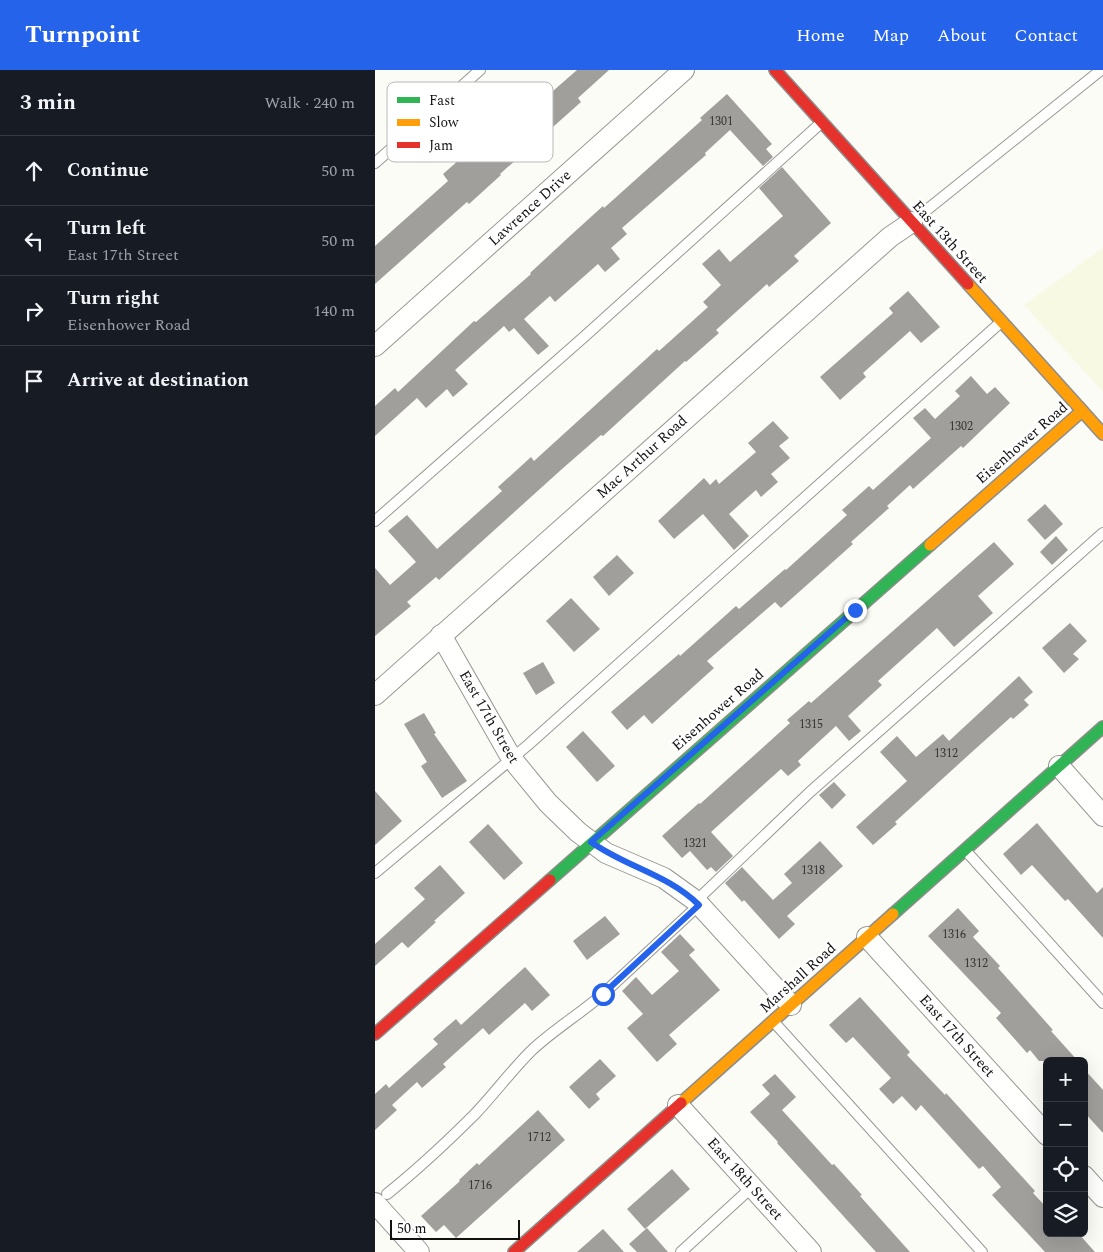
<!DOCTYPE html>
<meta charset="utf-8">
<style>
:root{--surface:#171b24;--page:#242831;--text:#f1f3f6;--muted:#9ea1a6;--line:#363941;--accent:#2563eb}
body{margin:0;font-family:Spectral,serif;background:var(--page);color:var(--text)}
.controls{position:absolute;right:15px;bottom:15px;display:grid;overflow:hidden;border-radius:8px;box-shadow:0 5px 20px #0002}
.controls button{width:45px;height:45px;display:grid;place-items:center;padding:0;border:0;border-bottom:1px solid var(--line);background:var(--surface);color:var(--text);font:25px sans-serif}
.scale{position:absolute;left:15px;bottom:12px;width:130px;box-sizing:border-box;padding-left:5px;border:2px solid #111;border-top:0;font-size:14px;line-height:18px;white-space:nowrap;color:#111;-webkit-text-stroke:4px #fff;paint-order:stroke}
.stop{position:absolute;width:15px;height:15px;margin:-11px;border:4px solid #2563eb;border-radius:50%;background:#fff}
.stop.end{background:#2563eb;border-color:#fff;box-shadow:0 1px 5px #0008}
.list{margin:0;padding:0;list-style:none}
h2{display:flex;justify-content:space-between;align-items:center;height:65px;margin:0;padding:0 20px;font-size:21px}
h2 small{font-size:16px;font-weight:400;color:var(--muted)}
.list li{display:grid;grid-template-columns:32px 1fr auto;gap:15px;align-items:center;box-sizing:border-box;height:70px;padding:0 20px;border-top:1px solid var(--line)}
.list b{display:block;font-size:19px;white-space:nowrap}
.list p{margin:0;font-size:16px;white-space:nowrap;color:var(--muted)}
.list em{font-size:16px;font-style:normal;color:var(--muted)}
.icon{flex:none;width:28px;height:28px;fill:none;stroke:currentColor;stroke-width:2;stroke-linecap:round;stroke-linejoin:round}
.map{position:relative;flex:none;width:728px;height:1182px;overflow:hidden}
header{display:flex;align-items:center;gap:30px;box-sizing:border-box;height:70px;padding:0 25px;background:var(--accent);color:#fff}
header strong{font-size:24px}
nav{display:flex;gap:28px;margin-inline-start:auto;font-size:18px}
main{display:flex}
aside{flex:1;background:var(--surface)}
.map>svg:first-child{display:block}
.farmland{fill:#f8f9e3}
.building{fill:#a09f9c}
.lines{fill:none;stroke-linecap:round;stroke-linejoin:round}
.lane-casing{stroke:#979795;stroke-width:12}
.street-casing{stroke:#979795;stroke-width:22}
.fast-casing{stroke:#8d8d8b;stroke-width:14}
.slow-casing{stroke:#8d8d8b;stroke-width:14}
.jam-casing{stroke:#8d8d8b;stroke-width:14}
.lane{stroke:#fffffe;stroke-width:10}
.street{stroke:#fffffe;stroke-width:20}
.fast{stroke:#30b455;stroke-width:11}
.slow{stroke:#ff9f0a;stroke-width:11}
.jam{stroke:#e5322d;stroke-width:11}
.route{stroke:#2563eb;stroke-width:6}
.labels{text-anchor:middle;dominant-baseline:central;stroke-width:5;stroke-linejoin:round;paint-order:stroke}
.number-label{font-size:12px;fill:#353434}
.street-label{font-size:15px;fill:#111;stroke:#fff}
.key{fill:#fff;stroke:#b8b8b8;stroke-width:1}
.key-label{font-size:14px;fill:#111}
</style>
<header>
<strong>Turnpoint</strong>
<nav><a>Home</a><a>Map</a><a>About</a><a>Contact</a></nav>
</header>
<main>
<aside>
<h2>3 min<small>Walk · 240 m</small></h2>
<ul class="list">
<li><svg class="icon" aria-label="ahead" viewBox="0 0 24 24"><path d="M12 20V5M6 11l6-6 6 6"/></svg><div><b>Continue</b></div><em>50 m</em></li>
<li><svg class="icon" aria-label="left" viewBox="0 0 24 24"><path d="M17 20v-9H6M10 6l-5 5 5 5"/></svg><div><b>Turn left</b><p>East 17th Street</p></div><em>50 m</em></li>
<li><svg class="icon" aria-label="right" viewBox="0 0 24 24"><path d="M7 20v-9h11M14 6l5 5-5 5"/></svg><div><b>Turn right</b><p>Eisenhower Road</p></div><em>140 m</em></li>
<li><svg class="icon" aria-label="arrive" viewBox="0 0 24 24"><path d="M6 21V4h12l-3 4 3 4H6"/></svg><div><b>Arrive at destination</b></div></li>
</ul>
</aside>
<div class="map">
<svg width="728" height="1182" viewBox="0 0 728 1182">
<rect width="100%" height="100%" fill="#fcfcf7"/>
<path class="farmland" d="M728,178V322L649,235Z"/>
<g class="building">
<path d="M202,0H234L203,28L206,32L125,104L126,105L94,134L92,132L0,214V176L73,111L68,104L100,76L107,83Z"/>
<path d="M352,24L397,74L391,79L398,87L388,96L355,60L330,83L331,85L247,158L252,164L236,178L245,189L230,202L223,194L180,232L175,226L149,249L174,276L163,285L139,258L134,262L129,256L80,300L93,314L78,327L72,319L51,338L42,328L0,366V336L20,318L23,322L99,251L101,252L156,204L155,203L196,165L228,136L229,138L327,50L325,48Z"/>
<path d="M407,97L456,153L419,186L424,191L394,217L392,214L341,260L344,263L311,292L310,291L228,366L226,365L187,399L64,510L61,507L32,532L36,536L0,566V498L15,515L41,492L13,461L32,445L62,479L127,421L123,417L156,387L159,391L282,279L284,281L333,237L328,232L346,215L327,194L344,179L355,192L408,146L384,118Z"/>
<path d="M533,221L565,257L546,273L535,261L488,303L491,307L465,330L445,307L518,243L514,238Z"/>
<path d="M596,306L612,324L620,317L635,333L588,378L586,376L538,419L535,415L512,436L514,438L476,472L478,474L406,538L400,532L332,591L339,598L277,654L269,645L252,660L236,642L304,584L305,586L361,536L364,539L410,499L411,500L472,445L467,440L494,416L498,420L556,368L538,348L550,338L560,349L585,326L580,321Z"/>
<path d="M398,351L414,368L404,376L415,388L396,404L403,412L386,427L381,420L354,444L374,466L359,480L328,444L299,469L283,451L329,408L335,415L341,409L344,414L381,382L373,373Z"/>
<path d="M670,434L688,454L670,470L652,450Z"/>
<path d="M681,466L693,480L677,495L665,482Z"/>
<path d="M619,472L639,494L603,526L618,543L579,577L562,558L503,611L507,615L473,646L486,661L474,671L461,656L423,691L426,695L413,706L406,699L336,762L358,786L341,802L336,797L332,800L315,781L307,788L287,766L324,733L325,734L415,653L412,650L434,631L436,633Z"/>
<path d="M242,485L259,503L234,526L218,507Z"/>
<path d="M196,528L225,559L199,582L171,551Z"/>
<path d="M695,553L712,571L698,584L704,589L689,603L667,578Z"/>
<path d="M168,592L180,613L161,625L148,603Z"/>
<path d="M644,606L658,622L649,630L654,635L638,649L636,647L598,681L520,752L522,754L498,775L481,757L532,711L505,682L522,666L541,687L568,664L574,671Z"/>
<path d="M49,643L61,663L59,664L92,711L67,728L46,696L52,692L29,654Z"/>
<path d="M208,661L240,696L222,712L191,677Z"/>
<path d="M459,712L471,725L457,739L444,725Z"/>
<path d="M0,721L27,751L0,775Z"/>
<path d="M662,753L722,823L728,817V868L693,829L690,831L657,795L646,805L628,784Z"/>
<path d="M113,754L148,793L129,810L94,772Z"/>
<path d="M445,771L468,796L412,846L420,854L404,869L369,830L367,832L350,813L367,797L398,830L417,813L409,804Z"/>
<path d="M65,795L90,823L59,851L61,852L33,878L27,872L0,896V874L50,829L39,818Z"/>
<path d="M583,838L604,861L598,867L625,896L623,898L678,960L676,961L703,991H664L655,980L652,983L621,948L626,943L553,866Z"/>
<path d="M230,846L245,864L212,890L198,871Z"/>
<path d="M305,864L320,880L314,885L345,920L294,965L302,974L282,992L252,958L268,944L247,921L261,907L277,925L304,901L286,882Z"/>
<path d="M150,897L175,925L157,941L150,933L114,965L108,958L68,994L71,997L47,1018L42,1012L17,1035L22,1040L0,1060V1024L11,1014L14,1018L63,974L58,969L81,949L86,955Z"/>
<path d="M485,927L535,982L532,985L570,1025L571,1023L660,1121L658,1123L672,1138V1163H703L720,1182H670L617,1125L626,1117L608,1096L604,1099L546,1035L541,1041L527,1026L518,1034L504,1019L516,1008L478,967L471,973L454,955Z"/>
<path d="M225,989L241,1006L221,1024L225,1029L214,1039L194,1017Z"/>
<path d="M709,999L728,1020V1063L709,1042Z"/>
<path d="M400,1004L421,1027L407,1040L457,1095L459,1094L487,1125L485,1126L535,1182H501L402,1073L403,1072L375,1042L395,1024L387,1015Z"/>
<path d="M163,1040L190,1070L81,1168L69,1155L61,1162L46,1146L85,1111L84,1110L102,1093L104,1095Z"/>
<path d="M297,1099L315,1119L270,1159L252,1139Z"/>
<path d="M272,1158L293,1182H262L254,1174Z"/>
<path d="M228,1159L249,1182H202Z"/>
</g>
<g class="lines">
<defs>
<g id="lane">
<path d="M0,93L105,0"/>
<path d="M538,151L726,0"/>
<path d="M0,451L210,266L446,53"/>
<path d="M591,781L728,933"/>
<path d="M0,803L153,675L626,252"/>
<path d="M321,831L435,722L728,463"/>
<path d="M398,951L607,1182"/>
<path d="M12,1124C43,1099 72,1072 100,1044C119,1024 136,1001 156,981C178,960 205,944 228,924L324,835"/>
<path d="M306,1182L377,1117"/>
</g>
<g id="street">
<path d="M0,276L309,0"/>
<path d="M66,565L137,689L173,733L203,762L231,783L289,808L321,831L416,935"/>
<path d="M0,625L515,167L537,152"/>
<path d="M684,696L728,746"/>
<path d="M492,867L672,1065"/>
<path d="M303,1035L436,1182"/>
<path d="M709,1106L728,1127"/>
<path d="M0,1133L44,1182"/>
</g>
<g id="fast">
<path d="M175,810L555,475"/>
<path d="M518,844L728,657"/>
</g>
<g id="slow">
<path d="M593,214L728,364"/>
<path d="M555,475L707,341"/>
<path d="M306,1033L518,844"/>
</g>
<g id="jam">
<path d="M400,0L593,214"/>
<path d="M0,964L175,810"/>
<path d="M139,1182L306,1033"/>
</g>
</defs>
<use href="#lane" class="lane-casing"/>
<use href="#street" class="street-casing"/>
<use href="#fast" class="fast-casing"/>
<use href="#slow" class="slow-casing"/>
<use href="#jam" class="jam-casing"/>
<use href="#lane" class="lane"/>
<use href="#street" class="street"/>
<use href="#fast" class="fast"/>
<use href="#slow" class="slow"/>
<use href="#jam" class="jam"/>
</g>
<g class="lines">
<path class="route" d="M228,924L324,835C292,804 251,797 216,772L480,540"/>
</g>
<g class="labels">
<g class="number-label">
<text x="346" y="51">1301</text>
<text x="586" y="356">1302</text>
<text x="436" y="654">1315</text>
<text x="571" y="683">1312</text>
<text x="320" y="773">1321</text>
<text x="438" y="800">1318</text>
<text x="579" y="864">1316</text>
<text x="601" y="893">1312</text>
<text x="164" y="1067">1712</text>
<text x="105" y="1115">1716</text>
</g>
<g class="street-label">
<text transform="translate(155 138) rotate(-42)">Lawrence Drive</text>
<text transform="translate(575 172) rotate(48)">East 13th Street</text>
<text transform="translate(647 373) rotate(-41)">Eisenhower Road</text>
<text transform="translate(267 387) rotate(-42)">Mac Arthur Road</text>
<text transform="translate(343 640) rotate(-41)">Eisenhower Road</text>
<text transform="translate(114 647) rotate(60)">East 17th Street</text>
<text transform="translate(423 908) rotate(-42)">Marshall Road</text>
<text transform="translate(582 966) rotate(48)">East 17th Street</text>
<text transform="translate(370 1109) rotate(48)">East 18th Street</text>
</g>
</g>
<rect x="12" y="12" width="166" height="80" rx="8" class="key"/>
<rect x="22" y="27" width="23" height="6" fill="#30b455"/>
<rect x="22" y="49" width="23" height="7" fill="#ff9f0a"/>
<rect x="22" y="72" width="23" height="6" fill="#e5322d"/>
<g class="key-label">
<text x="54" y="35">Fast</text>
<text x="54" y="57">Slow</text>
<text x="54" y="80">Jam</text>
</g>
</svg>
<div class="controls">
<button>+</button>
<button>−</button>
<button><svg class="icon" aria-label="locate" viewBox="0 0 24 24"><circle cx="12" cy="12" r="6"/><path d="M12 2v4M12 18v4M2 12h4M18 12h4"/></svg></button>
<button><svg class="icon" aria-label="layers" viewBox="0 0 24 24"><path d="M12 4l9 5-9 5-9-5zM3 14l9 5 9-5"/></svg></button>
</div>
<div class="scale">50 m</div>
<div class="stop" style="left:228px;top:924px"></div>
<div class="stop end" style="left:480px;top:540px"></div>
</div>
</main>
